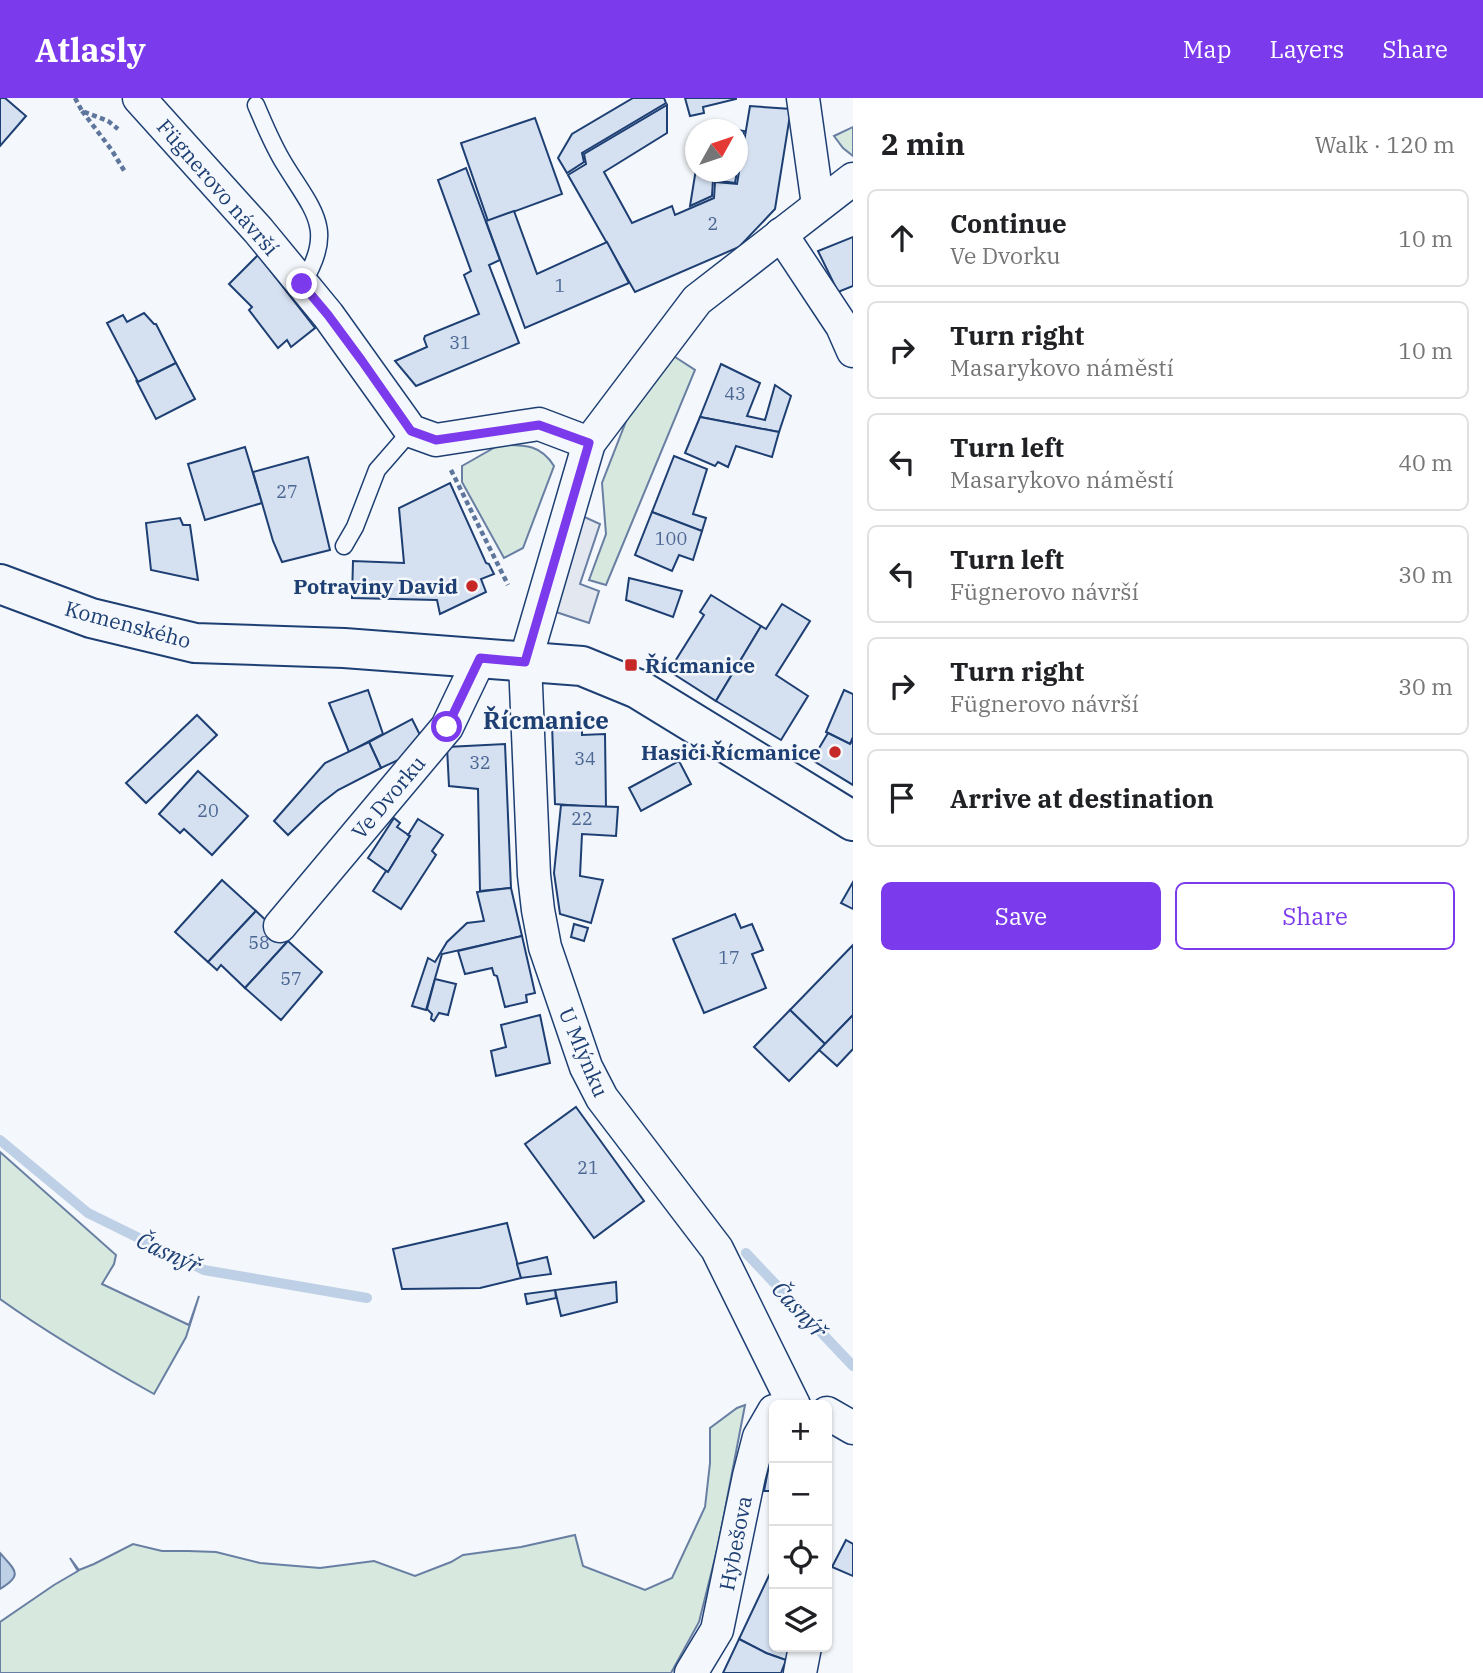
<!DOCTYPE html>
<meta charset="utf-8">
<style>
:root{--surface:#fff;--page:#f6f6f6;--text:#202124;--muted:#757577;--line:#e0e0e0;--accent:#7c3aed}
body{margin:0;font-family:"IBM Plex Serif",serif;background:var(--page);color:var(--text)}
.controls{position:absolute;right:21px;bottom:21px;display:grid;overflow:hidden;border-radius:10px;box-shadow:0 2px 5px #0004}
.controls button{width:63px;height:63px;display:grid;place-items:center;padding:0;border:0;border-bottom:2px solid var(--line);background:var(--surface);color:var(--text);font:35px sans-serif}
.compass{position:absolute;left:685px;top:21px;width:63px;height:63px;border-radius:50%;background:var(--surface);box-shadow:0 2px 5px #0004;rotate:50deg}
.stop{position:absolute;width:21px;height:21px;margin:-16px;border:5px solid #7c3aed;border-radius:50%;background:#fff}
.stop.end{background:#7c3aed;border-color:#fff;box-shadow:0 2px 7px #0008}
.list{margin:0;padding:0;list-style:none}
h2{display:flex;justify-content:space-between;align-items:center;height:91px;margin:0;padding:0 28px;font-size:30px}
h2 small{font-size:23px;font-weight:400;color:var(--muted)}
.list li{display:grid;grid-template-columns:46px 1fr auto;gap:21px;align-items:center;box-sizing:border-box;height:98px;margin:0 14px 14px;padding:0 14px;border:2px solid var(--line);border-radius:10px}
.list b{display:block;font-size:26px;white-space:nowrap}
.list p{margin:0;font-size:23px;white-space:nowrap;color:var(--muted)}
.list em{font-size:23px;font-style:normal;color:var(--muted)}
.actions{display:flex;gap:14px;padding:21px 28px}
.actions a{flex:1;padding:16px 0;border:2px solid var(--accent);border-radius:10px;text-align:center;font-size:24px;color:var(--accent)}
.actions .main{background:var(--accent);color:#fff}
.icon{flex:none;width:38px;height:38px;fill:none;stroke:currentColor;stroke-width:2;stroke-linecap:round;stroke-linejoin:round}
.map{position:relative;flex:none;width:853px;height:1575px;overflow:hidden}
header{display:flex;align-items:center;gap:42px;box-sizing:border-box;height:98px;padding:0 35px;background:var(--accent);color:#fff}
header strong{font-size:33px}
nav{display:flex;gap:38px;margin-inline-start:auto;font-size:24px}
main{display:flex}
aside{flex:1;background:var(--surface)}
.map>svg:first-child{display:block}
.green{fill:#d7e8df;stroke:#687fa3;stroke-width:2}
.parking{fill:#e3e8f0;stroke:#687fa3;stroke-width:2}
.water{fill:#bed0e5;stroke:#687fa3;stroke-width:2}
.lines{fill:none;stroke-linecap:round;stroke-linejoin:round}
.stream{stroke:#bed0e5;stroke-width:10}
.building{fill:#d5e0f0;stroke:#1d3f73;stroke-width:2}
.lane-casing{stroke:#1d3f73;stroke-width:19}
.street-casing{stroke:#1d3f73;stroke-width:35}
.secondary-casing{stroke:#1d3f73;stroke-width:42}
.path{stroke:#5e769c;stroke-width:4.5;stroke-dasharray:5 3.5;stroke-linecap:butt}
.lane{stroke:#f4f7fb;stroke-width:16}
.street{stroke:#f4f7fb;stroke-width:32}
.secondary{stroke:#f4f7fb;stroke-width:38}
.route{stroke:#7c3aed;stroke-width:9}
.poi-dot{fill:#c62828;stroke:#f4f7fb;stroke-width:2.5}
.labels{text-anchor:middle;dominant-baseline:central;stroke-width:5;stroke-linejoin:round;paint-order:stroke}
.number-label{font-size:18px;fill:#4b6792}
.street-label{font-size:21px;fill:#1d3f73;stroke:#f4f7fb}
.poi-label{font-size:21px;font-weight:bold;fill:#1d3f73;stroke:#f4f7fb;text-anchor:end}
.water-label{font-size:23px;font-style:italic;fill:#1d3f73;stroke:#f4f7fb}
.quarter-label{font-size:24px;font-weight:bold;fill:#1d3f73;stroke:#f4f7fb}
</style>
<header>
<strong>Atlasly</strong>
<nav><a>Map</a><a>Layers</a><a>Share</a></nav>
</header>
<main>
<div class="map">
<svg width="853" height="1575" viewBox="0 0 853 1575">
<rect width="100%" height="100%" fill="#f4f7fb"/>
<g class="green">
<path d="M853,29V58L843,50L834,38Z"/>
<path d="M672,257L695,272L606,487L589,482L606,436L602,385L632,308Z"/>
<path d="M499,347C522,347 540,345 554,368L523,450L504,460L462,384V368Z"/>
<path d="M0,1054L116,1157L114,1166L102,1186L189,1227L199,1198L186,1239L154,1296C102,1267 49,1236 0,1201Z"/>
<path d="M745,1307L718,1448L699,1524L671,1575H0V1524L54,1487L78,1473L70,1460L79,1472L94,1466L133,1446L162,1453H188L216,1454L260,1465L320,1470L374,1463L415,1478L451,1464L463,1457L521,1449L575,1437L583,1468L645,1492L672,1480L705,1409L710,1365V1330L737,1310Z"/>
</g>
<path class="parking" d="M580,417L600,426L580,486L599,493L589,525L550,512Z"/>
<path class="water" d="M0,1455C15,1472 24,1477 0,1491Z"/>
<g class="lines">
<g class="stream">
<path d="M0,1042L88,1115L204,1172L367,1200"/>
<path d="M746,1155L853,1268"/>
</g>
</g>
<g class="building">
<path d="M0,0H5L26,18L0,48Z"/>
<path d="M633,0H664L666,5L582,55L584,64L567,75L558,60L572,36Z"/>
<path d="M685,0H736V1L703,9L704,15L690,18Z"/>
<path d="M667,7V35L604,74L632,125L672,108L675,117L714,100L715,84L737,86L750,8L791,11L775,111L739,149L635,194L568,77L586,66L584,56Z"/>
<path d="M535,20L562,96L488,123L461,45Z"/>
<path d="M701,27L734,32H701Z"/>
<path d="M738,32L744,33L738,70Z"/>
<path d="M466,70L500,162L489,167L519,245L416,288L395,263L427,249L424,241L425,238L479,216L464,177L471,173L438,82Z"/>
<path d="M696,71V74H737L735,85L713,82L712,98L690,108Z"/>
<path d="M514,113L537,176L607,144L629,185L525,230L486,123Z"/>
<path d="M853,139V188L838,194L818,153Z"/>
<path d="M258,157L315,230L291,249L287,242L278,250L249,212L252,209L229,186Z"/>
<path d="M144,215L154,226H156L176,265L138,284L107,225L123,217L127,224Z"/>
<path d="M176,265L195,301L156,321L136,282L138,284Z"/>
<path d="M721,266L760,285L747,318L765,322L775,287L791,298L779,334L700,319Z"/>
<path d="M700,319L779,334L772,359L736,348L728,369L718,364L715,368L685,355Z"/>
<path d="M245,349L262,405L205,422L188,366Z"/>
<path d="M674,358L707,371L693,416L706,420L702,433L652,414Z"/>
<path d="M308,359L330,452L282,464L273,443L253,374Z"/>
<path d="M450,385L486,465L489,466L494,476L481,481L486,494L440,516L437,502L352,500L353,463L404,465L399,410Z"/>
<path d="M652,414L702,433L693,462L679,457L672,473L635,457Z"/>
<path d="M180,420L183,427H190L198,482L151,472L146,425Z"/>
<path d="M629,480L682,493L673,519L626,502Z"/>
<path d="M711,497L761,528L716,603L669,573L704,517L700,514Z"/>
<path d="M782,506L810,523L776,577L808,598L781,642L716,603L761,528L766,531Z"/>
<path d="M368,592L383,636L349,654L329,605Z"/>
<path d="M844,592L853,596V639L850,646L826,634Z"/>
<path d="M197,617L217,637L146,705L126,685Z"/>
<path d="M412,621L426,649L381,670L369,644Z"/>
<path d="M552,627H582V637L605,636L606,710L555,706Z"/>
<path d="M828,635L850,646L853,642V687L812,662Z"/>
<path d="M369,644L381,670L338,692L320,706L288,737L274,723L325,665Z"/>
<path d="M505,646L511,790L480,793L478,691L449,688L447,649Z"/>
<path d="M679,663L691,686L641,713L629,690Z"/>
<path d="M198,673L248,718L212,757L184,731L180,735L159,716Z"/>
<path d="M561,707L618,709L616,738L582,736L580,778L603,782L591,825L560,816L554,775Z"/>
<path d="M394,720L400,725L397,729L410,738L388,774L368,760Z"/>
<path d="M418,721L443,737L432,753L436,757L401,811L373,793L386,773L388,774L410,738L408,737Z"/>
<path d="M222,782L256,813L208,864L175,834Z"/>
<path d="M853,784V811L841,805Z"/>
<path d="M511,790L522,838L442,856L426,912L412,908L428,860L435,864L447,844L467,825L484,823L477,794Z"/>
<path d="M256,813L288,843L245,890L221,867L217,872L208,864Z"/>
<path d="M735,816L741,830L752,826L763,852L752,856L766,890L704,915L673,841Z"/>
<path d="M574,826L588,830L584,843L571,839Z"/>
<path d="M522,838L535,895L526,897L527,904L505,909L497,878L494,877L492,870L465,876L458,853Z"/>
<path d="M288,843L322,874L281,922L245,890Z"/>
<path d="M853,847V917L825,946L790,912Z"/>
<path d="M435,881L456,886L448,917L439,915L434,923L431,921L432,916L427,911Z"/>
<path d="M790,912L825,946L789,983L754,949Z"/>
<path d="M540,917L550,965L496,978L491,953L506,949L501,927Z"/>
<path d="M853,917V951L837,968L819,952Z"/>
<path d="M576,1009L644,1103L594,1140L525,1046Z"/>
<path d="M507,1125L521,1180L480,1190L402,1191L393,1151Z"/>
<path d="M547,1159L551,1176L521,1180L517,1166Z"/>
<path d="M616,1184L617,1204L561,1218L555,1192Z"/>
<path d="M555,1192L556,1200L527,1206L525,1196Z"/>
<path d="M769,1367H774V1393H764Z"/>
<path d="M846,1442L853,1446V1478L832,1469Z"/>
<path d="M773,1469L774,1470V1549H797L794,1565L766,1555L739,1541Z"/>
<path d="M739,1541L766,1555L786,1562L781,1575H723Z"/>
</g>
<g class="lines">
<defs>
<g id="lane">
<path d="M256,7C265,28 273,48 285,67C314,114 336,132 302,186"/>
<path d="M344,448L355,429L377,372L411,333"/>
</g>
<g id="street">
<path d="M139,0L258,132L328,217L411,333L436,342L539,326L589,345"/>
<path d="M803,0L818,107"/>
<path d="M781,136L842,228L853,253"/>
<path d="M280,828L447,629L480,560"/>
<path d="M794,1307L717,1151L602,1000L586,969L545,849L538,812L534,777L525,564L589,345L697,202L853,81"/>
<path d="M827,1315L853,1330"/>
<path d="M691,1575L717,1532L749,1378L759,1339L774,1313"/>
<path d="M800,1575L805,1549"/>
</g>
<path id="secondary" d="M0,486L91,520L195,545L344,550L582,568L638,591L853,723"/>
</defs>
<use href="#lane" class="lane-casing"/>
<use href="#street" class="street-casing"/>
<use href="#secondary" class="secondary-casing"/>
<g class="path">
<path d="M75,0L82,13L108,23L118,31"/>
<path d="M82,13L111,51L125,74"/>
<path d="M451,372L508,487"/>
</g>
<use href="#lane" class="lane"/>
<use href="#street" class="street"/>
<use href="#secondary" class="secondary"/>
</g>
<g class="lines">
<path class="route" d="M302,186L328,217L362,263L411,333L436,342L539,327L589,345L525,564L480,560L447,629"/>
</g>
<g class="poi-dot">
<circle cx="472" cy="488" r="7"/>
<rect x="624" y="560" width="14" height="14" rx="3.5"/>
<circle cx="835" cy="654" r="7"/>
</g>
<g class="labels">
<g class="number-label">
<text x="713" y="125">2</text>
<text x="560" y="187">1</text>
<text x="460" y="244">31</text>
<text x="735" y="295">43</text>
<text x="287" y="393">27</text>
<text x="671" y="440">100</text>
<text x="585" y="660">34</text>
<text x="480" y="664">32</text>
<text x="208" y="712">20</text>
<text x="582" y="720">22</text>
<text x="259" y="844">58</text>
<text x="729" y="859">17</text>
<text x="291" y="880">57</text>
<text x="588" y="1069">21</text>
</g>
<g class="street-label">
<text transform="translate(218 89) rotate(49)">Fügnerovo návrší</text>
<text transform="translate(128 526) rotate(15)">Komenského</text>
<text transform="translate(388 699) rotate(-50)">Ve Dvorku</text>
<text transform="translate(584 954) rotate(67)">U Mlýnku</text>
<text transform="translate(735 1445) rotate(-79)">Hybešova</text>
</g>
<g class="poi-label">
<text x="458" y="488">Potraviny David</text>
<text x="645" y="567" text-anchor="start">Řícmanice</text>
<text x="821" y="654">Hasiči Řícmanice</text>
</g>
<g class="water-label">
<text transform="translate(169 1154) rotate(25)">Časnýř</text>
<text transform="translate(800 1211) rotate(47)">Časnýř</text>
</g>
<g class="quarter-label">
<text x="546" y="622">Řícmanice</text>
</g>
</g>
</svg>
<div class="controls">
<button>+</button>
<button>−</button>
<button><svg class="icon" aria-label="locate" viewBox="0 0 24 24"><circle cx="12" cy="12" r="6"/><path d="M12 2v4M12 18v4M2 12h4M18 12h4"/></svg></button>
<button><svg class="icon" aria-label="layers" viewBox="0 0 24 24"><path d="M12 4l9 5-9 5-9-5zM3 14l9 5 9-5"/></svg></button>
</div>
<svg class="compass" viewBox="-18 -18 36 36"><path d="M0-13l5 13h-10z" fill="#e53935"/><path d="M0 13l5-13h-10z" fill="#757577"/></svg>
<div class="stop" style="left:447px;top:629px"></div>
<div class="stop end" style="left:302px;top:186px"></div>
</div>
<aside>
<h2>2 min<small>Walk · 120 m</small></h2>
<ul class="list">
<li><svg class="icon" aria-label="ahead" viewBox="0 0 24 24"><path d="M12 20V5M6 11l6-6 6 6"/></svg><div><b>Continue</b><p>Ve Dvorku</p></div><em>10 m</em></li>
<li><svg class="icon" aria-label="right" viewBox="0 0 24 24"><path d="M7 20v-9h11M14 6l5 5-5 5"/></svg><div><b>Turn right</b><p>Masarykovo náměstí</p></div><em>10 m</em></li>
<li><svg class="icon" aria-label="left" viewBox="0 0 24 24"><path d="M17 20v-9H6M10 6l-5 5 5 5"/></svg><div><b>Turn left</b><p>Masarykovo náměstí</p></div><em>40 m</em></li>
<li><svg class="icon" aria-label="left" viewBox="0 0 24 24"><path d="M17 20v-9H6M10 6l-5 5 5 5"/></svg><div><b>Turn left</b><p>Fügnerovo návrší</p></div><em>30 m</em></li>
<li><svg class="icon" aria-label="right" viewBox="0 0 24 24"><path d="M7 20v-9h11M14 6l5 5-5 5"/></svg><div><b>Turn right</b><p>Fügnerovo návrší</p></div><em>30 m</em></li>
<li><svg class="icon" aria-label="arrive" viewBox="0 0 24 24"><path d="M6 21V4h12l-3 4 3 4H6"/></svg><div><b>Arrive at destination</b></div></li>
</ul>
<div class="actions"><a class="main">Save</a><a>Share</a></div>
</aside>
</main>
